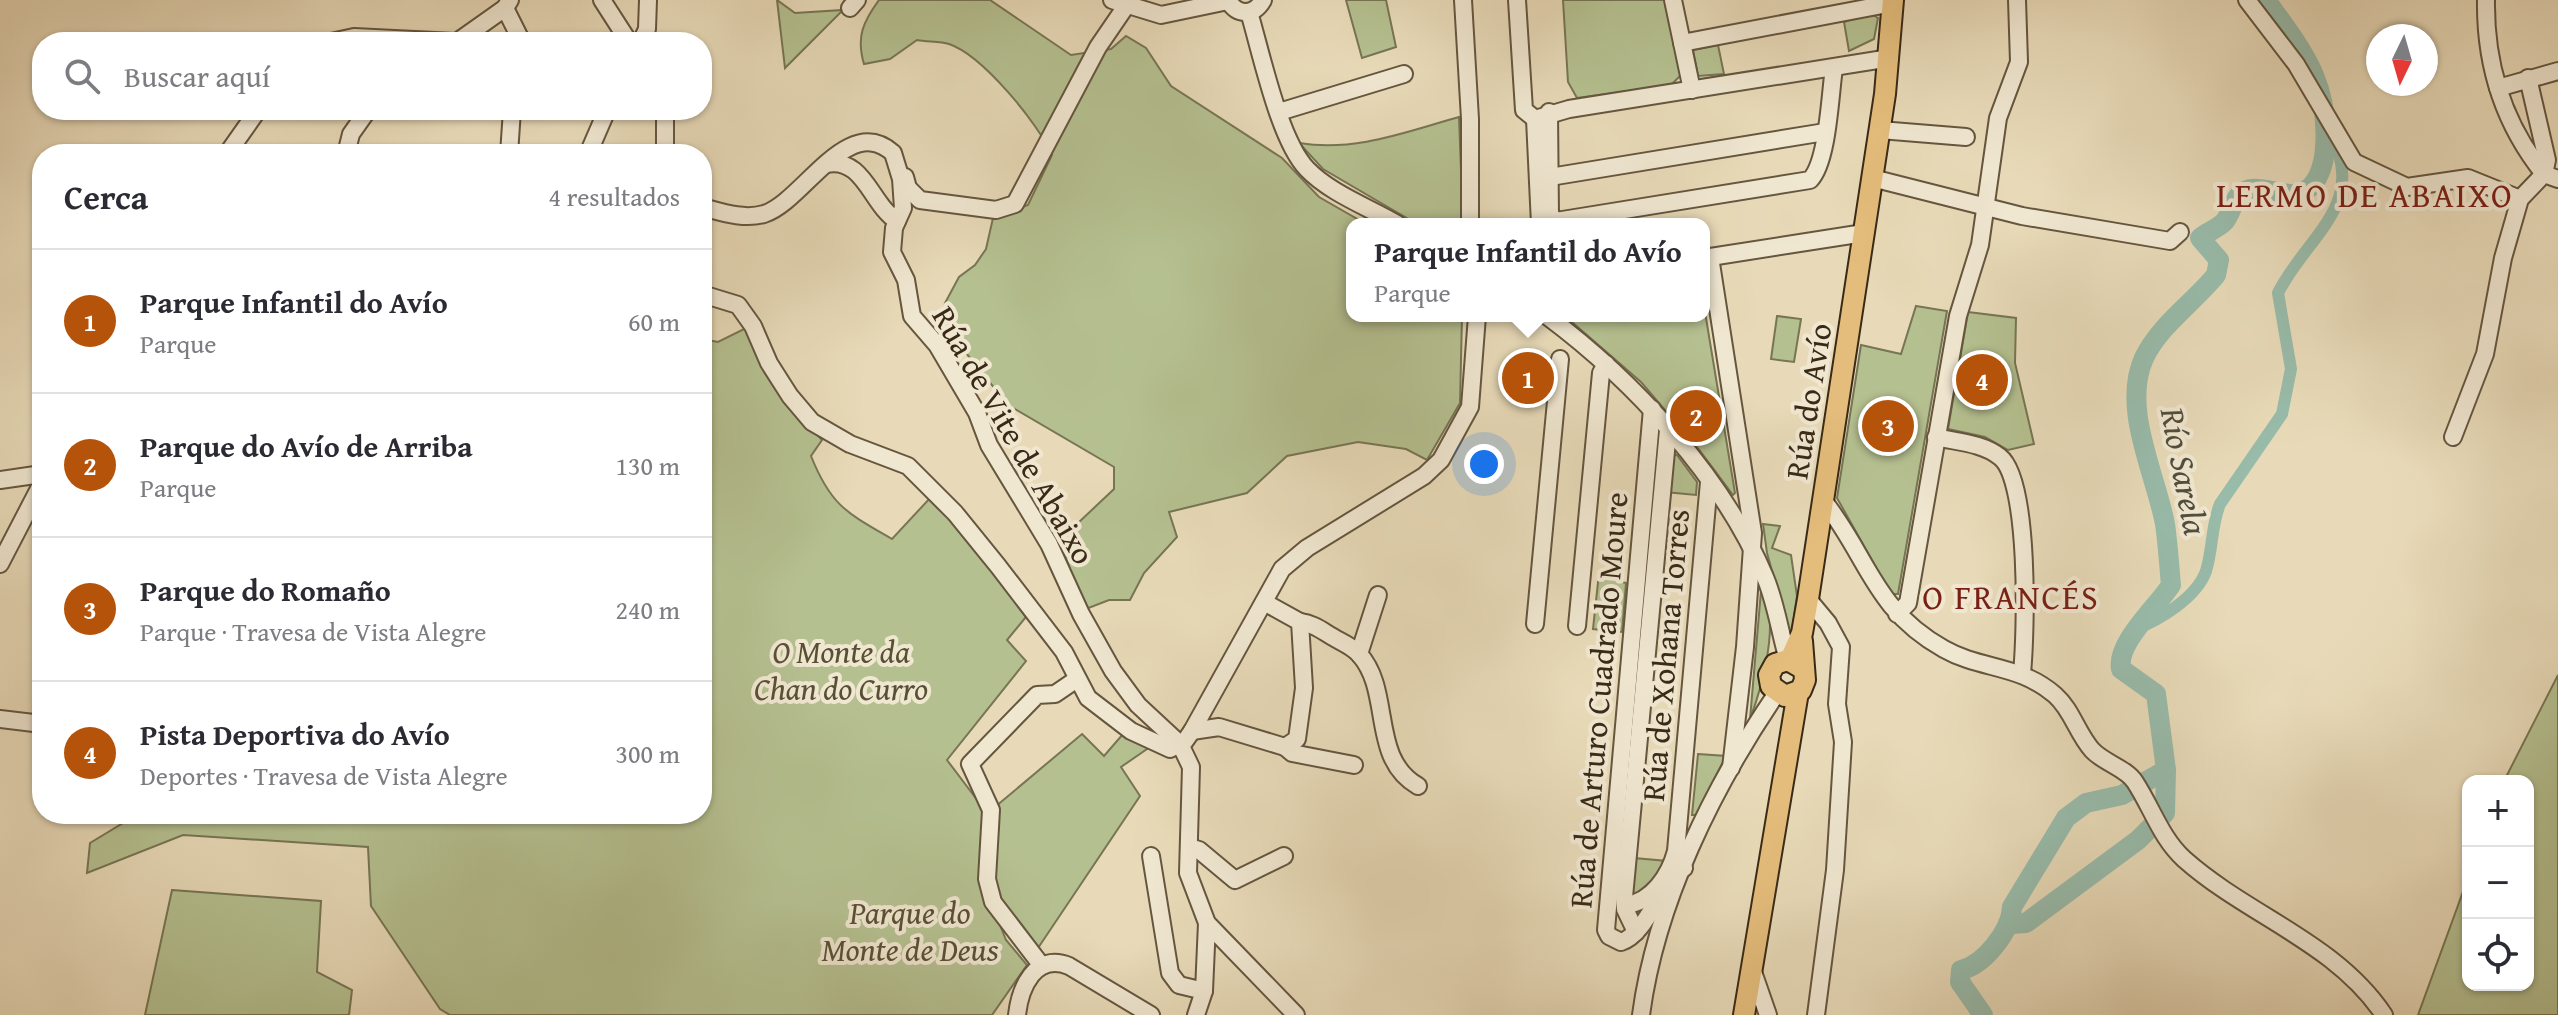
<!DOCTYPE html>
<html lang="es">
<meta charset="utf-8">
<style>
:root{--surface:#fff;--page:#f7f7f7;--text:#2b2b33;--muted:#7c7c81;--line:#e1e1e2;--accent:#b45309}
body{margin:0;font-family:"Gentium Book Plus",serif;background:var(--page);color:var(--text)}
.controls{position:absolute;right:24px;bottom:24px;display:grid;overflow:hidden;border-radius:16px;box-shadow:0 2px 6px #0004}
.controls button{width:72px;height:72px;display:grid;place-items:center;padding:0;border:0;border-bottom:2px solid var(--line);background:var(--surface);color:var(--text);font:40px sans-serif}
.compass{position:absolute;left:2366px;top:24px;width:72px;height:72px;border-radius:50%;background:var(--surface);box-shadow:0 2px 6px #0004;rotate:185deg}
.you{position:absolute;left:1484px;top:464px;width:28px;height:28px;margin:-20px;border:6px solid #fff;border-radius:50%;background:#1a73e8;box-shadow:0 0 0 12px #1a73e833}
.badge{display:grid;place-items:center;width:52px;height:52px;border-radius:50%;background:var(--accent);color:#fff;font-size:26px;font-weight:700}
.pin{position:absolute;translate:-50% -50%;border:4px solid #fff;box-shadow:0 2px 8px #0006}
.popup{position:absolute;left:1346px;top:218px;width:364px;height:104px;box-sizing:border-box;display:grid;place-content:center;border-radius:16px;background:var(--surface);filter:drop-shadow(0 2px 6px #0005);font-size:26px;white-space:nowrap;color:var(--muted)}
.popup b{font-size:30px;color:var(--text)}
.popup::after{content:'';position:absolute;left:50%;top:100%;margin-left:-16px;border:16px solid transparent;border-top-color:var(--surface)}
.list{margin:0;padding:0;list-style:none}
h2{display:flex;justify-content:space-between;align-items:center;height:104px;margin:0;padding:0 32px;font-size:34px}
h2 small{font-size:26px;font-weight:400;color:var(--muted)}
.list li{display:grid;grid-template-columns:52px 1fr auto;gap:24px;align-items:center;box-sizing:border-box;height:144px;padding:0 32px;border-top:2px solid var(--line)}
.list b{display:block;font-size:30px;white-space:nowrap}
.list p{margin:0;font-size:26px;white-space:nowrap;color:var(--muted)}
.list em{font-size:26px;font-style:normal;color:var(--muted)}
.icon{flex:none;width:44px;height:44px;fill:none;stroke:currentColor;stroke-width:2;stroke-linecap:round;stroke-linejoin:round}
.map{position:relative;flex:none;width:2558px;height:1015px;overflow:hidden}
.search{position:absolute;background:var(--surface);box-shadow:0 2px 6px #0004;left:32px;top:32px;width:680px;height:88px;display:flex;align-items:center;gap:20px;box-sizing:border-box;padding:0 28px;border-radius:32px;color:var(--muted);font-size:30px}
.panel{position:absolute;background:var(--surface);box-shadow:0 2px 6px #0004;left:32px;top:144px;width:680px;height:680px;border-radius:32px}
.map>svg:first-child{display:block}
.green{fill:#b5c090;stroke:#777554;stroke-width:2}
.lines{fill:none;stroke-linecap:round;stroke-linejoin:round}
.canal{stroke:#98bbaa;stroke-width:12}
.river{stroke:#98bbaa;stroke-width:20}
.minor-casing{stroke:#65563f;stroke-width:20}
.major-casing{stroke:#392a17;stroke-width:24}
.minor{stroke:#f0e7d1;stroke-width:16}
.major{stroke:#e4bd7c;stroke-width:20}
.labels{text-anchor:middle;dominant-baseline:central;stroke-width:8;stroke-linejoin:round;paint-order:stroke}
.street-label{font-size:32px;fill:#392a17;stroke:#f0e7d1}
.park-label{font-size:32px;font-style:italic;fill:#585035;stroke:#f0e7d1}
.neighbourhood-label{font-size:34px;letter-spacing:2px;fill:#7a1f14;stroke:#f0e7d1}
.water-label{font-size:34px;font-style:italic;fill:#514e3c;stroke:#f0e7d1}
</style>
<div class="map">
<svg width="2558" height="1015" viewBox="0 0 2558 1015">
<rect width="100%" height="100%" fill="#e8dab8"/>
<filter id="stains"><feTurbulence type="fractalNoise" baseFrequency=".0025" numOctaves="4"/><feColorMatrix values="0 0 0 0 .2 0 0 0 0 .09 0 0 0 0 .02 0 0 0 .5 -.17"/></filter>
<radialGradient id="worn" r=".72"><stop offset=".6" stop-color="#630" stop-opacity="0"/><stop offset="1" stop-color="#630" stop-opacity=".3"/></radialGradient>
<g class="green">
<path d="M777,0L795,13L843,10L785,68Z"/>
<path d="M879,0H990L1071,55L1111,49L1126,36L1146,48L1171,86L1282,158L1319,197L1366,224H1352V316H1462L1460,403L1427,460L1406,449L1358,442L1287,456L1247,493L1169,512L1177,537L1144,573L1130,600H1109L1086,609L1059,541L1114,489V467L1008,405L962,348L939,329L945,303L959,277L975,265L986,249L993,218L1028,205L1052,155C1038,123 982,55 949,44C940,41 927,42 917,40L890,59L864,64C856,37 863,22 879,0Z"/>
<path d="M1346,0H1386L1396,47L1362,58Z"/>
<path d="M1563,0H1666L1681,75L1671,85L1577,98L1568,82Z"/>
<path d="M1869,13L1878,18L1874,39L1849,51L1844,22Z"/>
<path d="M1718,45L1724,74L1698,76L1693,50Z"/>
<path d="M1459,117L1463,224H1417L1323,169L1299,143C1356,152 1405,132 1459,117Z"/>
<path d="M1704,306L1735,493L1733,495L1700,451L1641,382L1565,316H1704Z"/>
<path d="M1916,306L1947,311L1898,594H1891L1837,498L1861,345L1901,354Z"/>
<path d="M1968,312L2016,318L2015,363L2034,444L2008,450L1985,437L1948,429Z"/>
<path d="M1777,316L1801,319L1794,362L1771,359Z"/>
<path d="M748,327L798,412L822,440L811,456C831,506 847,513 892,539L931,497L994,571L1026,617L1007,640L1026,661L947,760L984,809V885L1006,940L1027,965L992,1015H450L440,1009L371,906L368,847L183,835L87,873L90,843L138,814H702V339L718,342Z"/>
<path d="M1672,455H1677L1697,482L1696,495L1665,492Z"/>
<path d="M1763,524L1780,526L1772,548L1791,555L1797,596L1791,638L1767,553Z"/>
<path d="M1599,573L1623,575L1622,582L1626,583L1622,632L1593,629Z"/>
<path d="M1761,591C1782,618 1761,690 1750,719Z"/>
<path d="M2558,675V1015H2418L2468,878V985H2528V781H2504Z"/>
<path d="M1082,734L1104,756L1123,734L1150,747L1121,767L1140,796L1036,951L992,888L995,807Z"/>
<path d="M1698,754L1726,756L1696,815H1692Z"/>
<path d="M1634,858L1667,861L1665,869L1635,895L1632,892Z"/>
<path d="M172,890L321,901L317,972L352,990L349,1015H145Z"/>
</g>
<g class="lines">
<path class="canal" d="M2135,629C2160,620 2197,597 2206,571C2213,549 2211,526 2220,504L2282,414L2291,369L2278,293C2307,235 2370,204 2329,131"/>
<g class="river">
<path d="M2012,924L2026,923L2138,840L2165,813L2166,770"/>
<path d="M1983,1015L1960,982L1961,970C1984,965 2011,931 2012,907L2066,818L2086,803L2122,795L2166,770L2156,694L2121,669C2116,643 2157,607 2171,585C2169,565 2168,544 2165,524C2156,475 2121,408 2144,358C2159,326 2194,302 2216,275L2219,260L2200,238C2207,232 2219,228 2225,221C2234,209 2233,193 2250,189C2267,186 2288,200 2305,191C2319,183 2324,163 2325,148C2330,83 2302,50 2266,0"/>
</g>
<defs>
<g id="minor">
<path d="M602,0L629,42"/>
<path d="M1112,0L1161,15L1228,1"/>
<path d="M1228,0C1237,16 1254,16 1263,0"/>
<path d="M1463,0L1470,119V224"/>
<path d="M1517,0L1524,110L1535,119L1569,109L1890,58"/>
<path d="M1673,0L1692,90"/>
<path d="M2247,0L2296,64L2354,162L2407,187L2468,178L2520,199"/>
<path d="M2486,0C2485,65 2503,123 2544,174"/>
<path d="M505,8L522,42"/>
<path d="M850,8L857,0"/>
<path d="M1249,12C1261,52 1279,140 1307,169C1330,193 1368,207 1397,224"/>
<path d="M331,42L354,37L455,42"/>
<path d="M457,42L505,8L510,0"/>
<path d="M641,42L647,29L648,0"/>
<path d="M1682,43L1893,3"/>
<path d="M2528,78L2547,160L2544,174"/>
<path d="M2498,88L2558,71"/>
<path d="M665,110V154"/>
<path d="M1279,112L1404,74"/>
<path d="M1549,112L1550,215L1556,221L1810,180C1828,162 1830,94 1834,68"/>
<path d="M1535,119L1540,224"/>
<path d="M1880,130L1966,137"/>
<path d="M227,154L258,110"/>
<path d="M346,154L351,134L368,110"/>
<path d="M509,154L512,110"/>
<path d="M588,154L607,110"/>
<path d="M826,164C864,156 871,205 897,221"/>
<path d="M905,177L908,188L920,200L996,210L1015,204L1098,47L1126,6"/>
<path d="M1550,177L1825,132"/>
<path d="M1872,178L2022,216L2170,241L2180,232"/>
<path d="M702,207C721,212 744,220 764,214C803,202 847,112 893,153L901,179L903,208L894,228L892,252L906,280L912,316L937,345L977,413L989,445L1049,544L1081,614L1113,671L1138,705L1180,744L1191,767L1188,873L1207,923L1296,1015"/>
<path d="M1710,257L1753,533L1745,647L1731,768"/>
<path d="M1704,258L1864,233"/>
<path d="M702,294L738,305L753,326L769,363L790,396L812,422L850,444L908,466L955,513L998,566L1064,652L1088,698L1131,731L1170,749L1185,741L1192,731L1282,569L1307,548L1424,476L1441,460L1470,407L1477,316"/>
<path d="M1547,316C1633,380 1723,477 1765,577C1776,603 1780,633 1788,660"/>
<path d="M1652,409L1606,930L1609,936L1621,942C1647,934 1659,884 1684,868"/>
<path d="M1936,437C1957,442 1983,443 2000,457C2030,480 2026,633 2022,673"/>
<path d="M2453,437L2485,354L2503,258L2520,199L2544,174L2558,179"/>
<path d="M0,480L42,474"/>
<path d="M1823,500C1869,558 1873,609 1944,649C1981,670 2019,664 2055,695C2072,710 2077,733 2092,750C2104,763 2126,768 2135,782C2152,808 2161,838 2184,859C2248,916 2335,942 2384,1015"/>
<path d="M0,564L42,483"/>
<path d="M1808,599L1828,623L1841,647L1837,704L1843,742L1835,870L1816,1015"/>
<path d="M1897,614L1908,603L1958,316L1980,245L1998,118L2019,62L2017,0"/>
<path d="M1300,622C1314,624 1321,630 1333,637C1341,642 1352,646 1359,654C1393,691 1369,758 1418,786"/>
<path d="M1535,624L1560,359"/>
<path d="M1577,626L1601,373L1606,364"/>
<path d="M1359,654L1378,595"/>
<path d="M0,719L42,724"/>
<path d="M1192,731L1219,727L1285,747L1297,739L1304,688L1300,622L1264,602"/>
<path d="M1285,747L1292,753L1354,765"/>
<path d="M1189,847L1199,850L1235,880L1284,856"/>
<path d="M1151,856L1170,973L1179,985L1204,991"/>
<path d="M1625,905C1652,903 1670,874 1676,851L1709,482"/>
<path d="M1636,932L1625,909L1624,897L1668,430"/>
<path d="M1042,966L993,902L987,879L991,810L970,764L1037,695L1055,694L1077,679"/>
<path d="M1752,969L1768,1015"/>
<path d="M1017,1015C1020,988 1035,952 1069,966L1151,1015"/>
<path d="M1196,1015L1204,991L1207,923"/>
<path d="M1641,1015C1656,902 1713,787 1777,693"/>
</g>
<g id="major">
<path d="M1790,660L1802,633L1808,599L1885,94L1893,0"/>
<path d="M1802,668L1788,660L1775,664L1769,675L1771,686L1785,696L1801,690L1805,680L1802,641"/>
<path d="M1744,1015L1798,692"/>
</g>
</defs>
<use href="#minor" class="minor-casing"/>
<use href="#major" class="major-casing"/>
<use href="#minor" class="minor"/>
<use href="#major" class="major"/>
</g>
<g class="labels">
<g class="street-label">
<text transform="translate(1808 401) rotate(-81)">Rúa do Avío</text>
<text transform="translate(1014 435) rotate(60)">Rúa de Vite de Abaixo</text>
<text transform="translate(1665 655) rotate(-85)">Rúa de Xohana Torres</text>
<text transform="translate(1598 700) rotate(-85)">Rúa de Arturo Cuadrado Moure</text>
</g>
<g class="park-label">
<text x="841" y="651">O Monte da<tspan x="841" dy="37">Chan do Curro</tspan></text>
<text x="910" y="912">Parque do<tspan x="910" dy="37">Monte de Deus</tspan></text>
</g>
<g class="neighbourhood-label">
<text x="2365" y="194">LERMO DE ABAIXO</text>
<text x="2011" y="596">O FRANCÉS</text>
</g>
<g class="water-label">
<text transform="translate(2185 471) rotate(79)">Río Sarela</text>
</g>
</g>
<rect width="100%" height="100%" filter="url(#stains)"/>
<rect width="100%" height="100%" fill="url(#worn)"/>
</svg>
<div class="controls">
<button>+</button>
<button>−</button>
<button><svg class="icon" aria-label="locate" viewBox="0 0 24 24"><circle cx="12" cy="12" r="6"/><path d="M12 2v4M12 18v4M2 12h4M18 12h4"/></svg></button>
</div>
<svg class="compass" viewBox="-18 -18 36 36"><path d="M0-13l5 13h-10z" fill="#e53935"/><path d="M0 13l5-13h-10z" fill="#7c7c81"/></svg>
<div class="you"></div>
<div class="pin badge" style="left:1528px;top:378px">1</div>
<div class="popup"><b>Parque Infantil do Avío</b>Parque</div>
<div class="pin badge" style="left:1696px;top:416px">2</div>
<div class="pin badge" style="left:1888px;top:426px">3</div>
<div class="pin badge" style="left:1982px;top:380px">4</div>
<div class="search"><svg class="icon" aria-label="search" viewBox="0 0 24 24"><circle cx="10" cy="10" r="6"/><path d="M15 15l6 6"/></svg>Buscar aquí</div>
<section class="panel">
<h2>Cerca<small>4 resultados</small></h2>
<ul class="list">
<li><span class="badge">1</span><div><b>Parque Infantil do Avío</b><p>Parque</p></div><em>60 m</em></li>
<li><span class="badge">2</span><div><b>Parque do Avío de Arriba</b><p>Parque</p></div><em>130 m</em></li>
<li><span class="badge">3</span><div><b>Parque do Romaño</b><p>Parque · Travesa de Vista Alegre</p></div><em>240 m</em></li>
<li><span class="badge">4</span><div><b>Pista Deportiva do Avío</b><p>Deportes · Travesa de Vista Alegre</p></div><em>300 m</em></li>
</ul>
</section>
</div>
